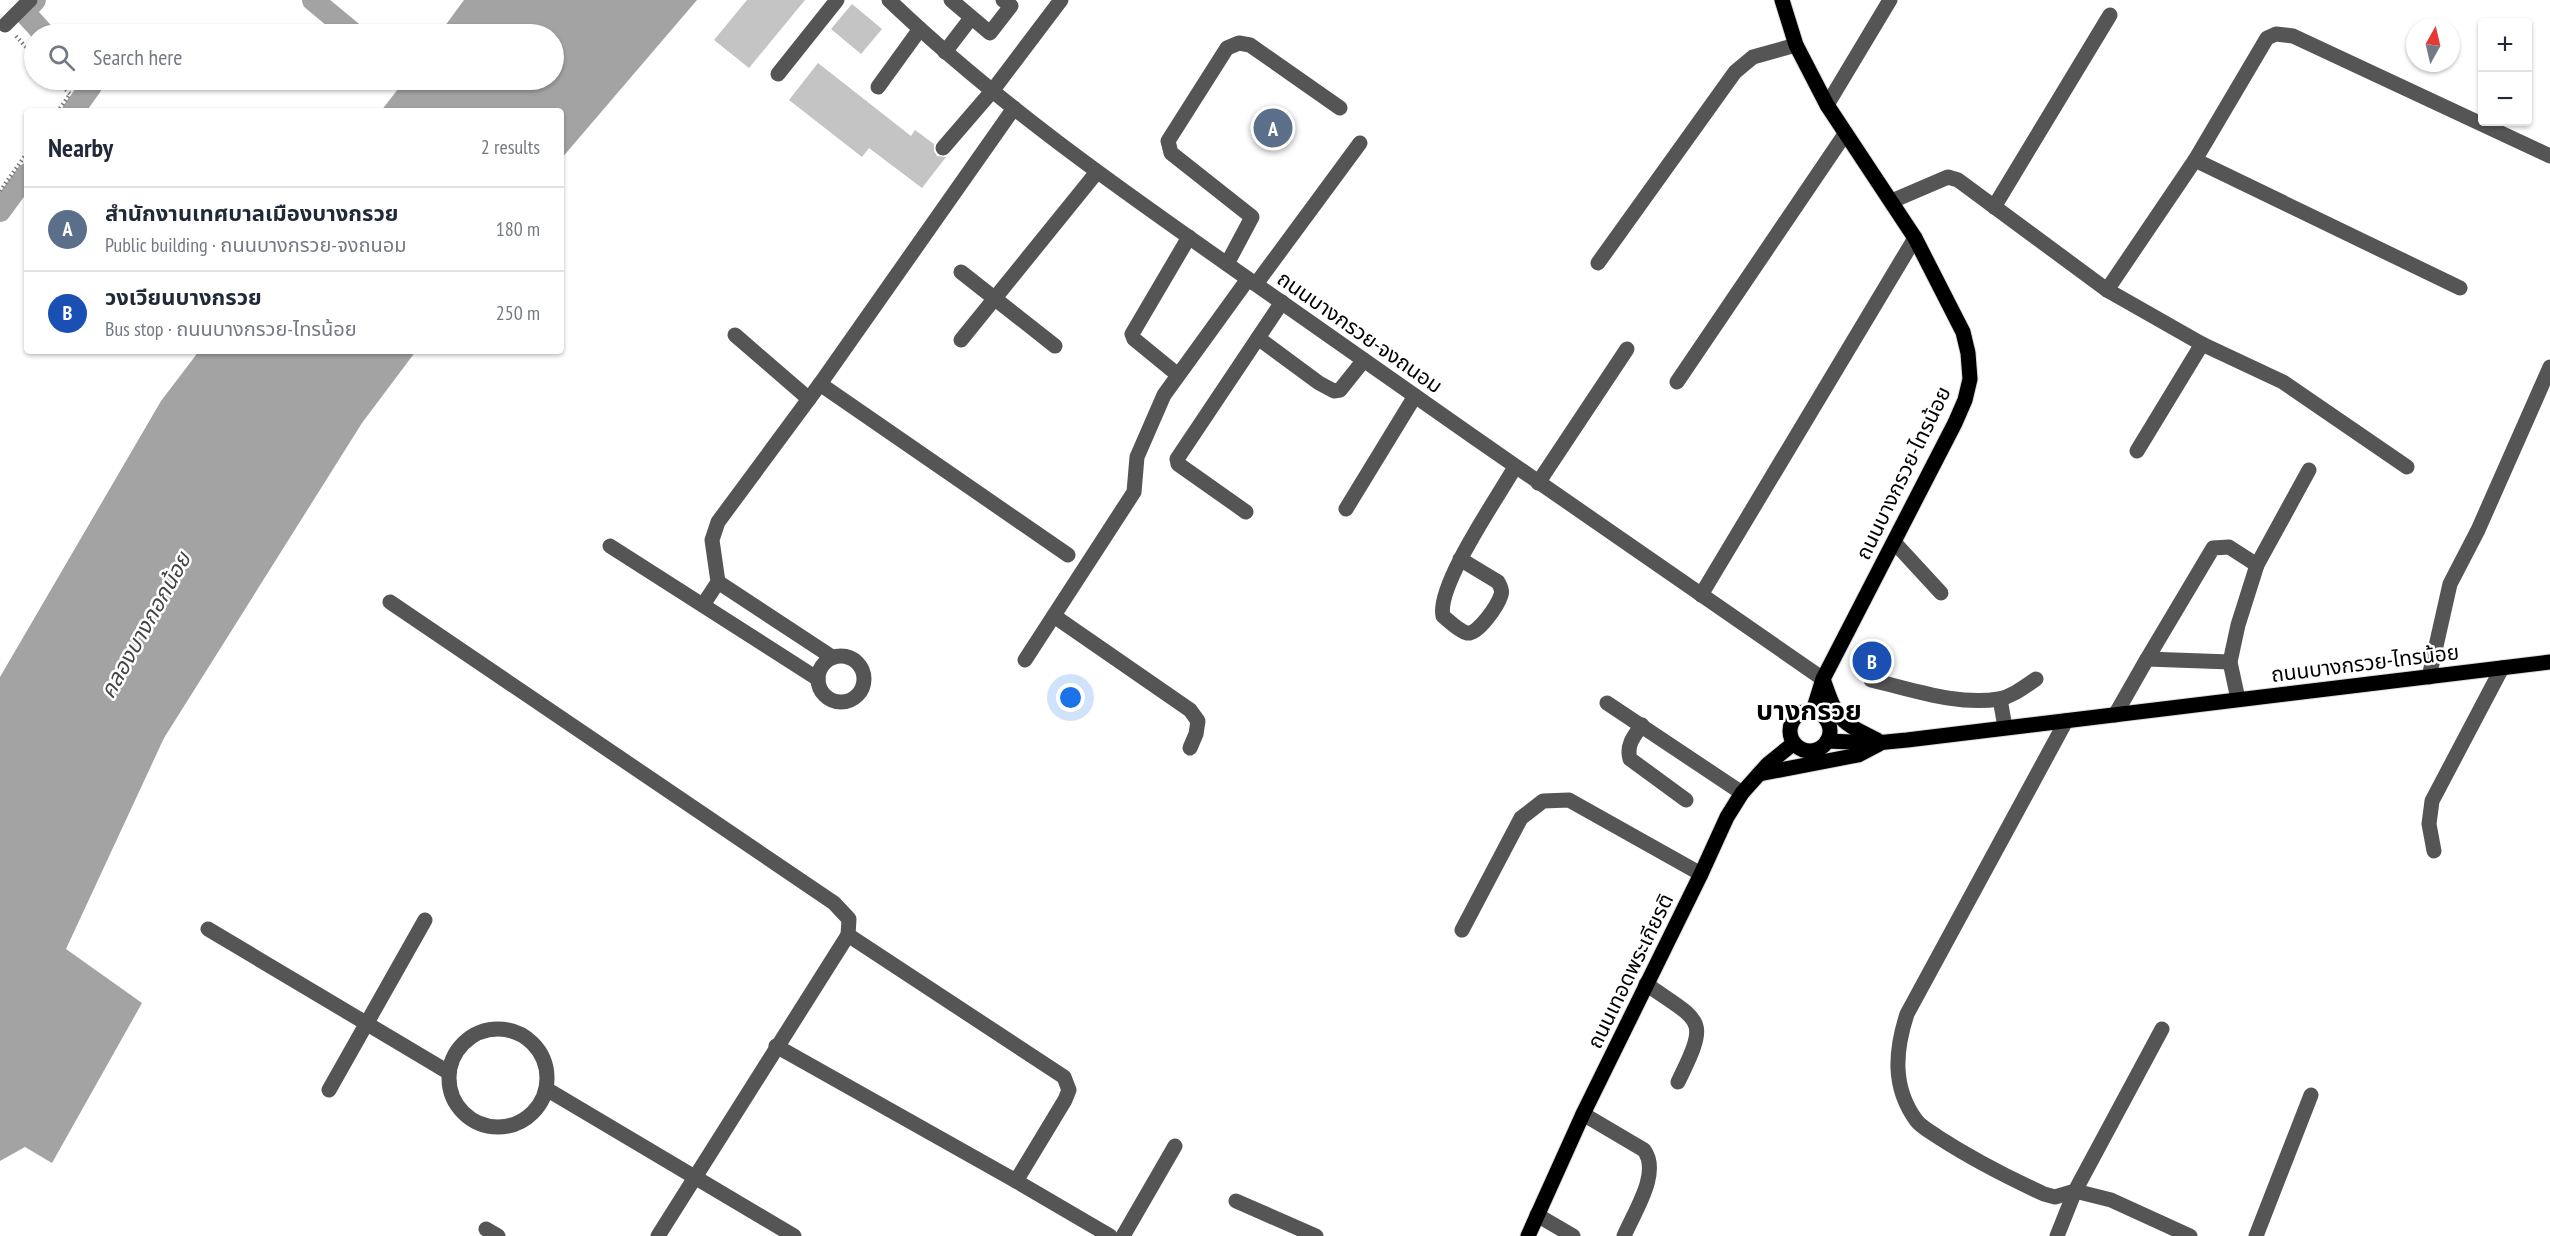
<!DOCTYPE html>
<meta charset="utf-8">
<style>
:root{--surface:#fff;--page:#f6f6f7;--text:#1f2937;--muted:#747a83;--line:#e0e1e3;--accent:#ea580c}
body{margin:0;font-family:"PT Sans Narrow","Noto Sans Thai",sans-serif;background:var(--page);color:var(--text)}
.controls{position:absolute;right:18px;top:18px;display:grid;overflow:hidden;border-radius:6px;box-shadow:0 2px 4px #0004}
.controls button{width:54px;height:54px;display:grid;place-items:center;padding:0;border:0;border-bottom:2px solid var(--line);background:var(--surface);color:var(--text);font:30px sans-serif}
.compass{position:absolute;left:2406px;top:18px;width:54px;height:54px;border-radius:50%;background:var(--surface);box-shadow:0 2px 4px #0004;rotate:8deg}
.you{position:absolute;left:1071px;top:698px;width:21px;height:21px;margin:-15px;border:4px solid #fff;border-radius:50%;background:#1a73e8;box-shadow:0 0 0 9px #1a73e833}
.badge{display:grid;place-items:center;width:39px;height:39px;border-radius:50%;background:var(--accent);color:#fff;font-size:20px;font-weight:700}
.pin{position:absolute;translate:-50% -50%;border:3px solid #fff;box-shadow:0 2px 6px #0006}
.list{margin:0;padding:0;list-style:none}
h2{display:flex;justify-content:space-between;align-items:center;height:78px;margin:0;padding:0 24px;font-size:26px}
h2 small{font-size:20px;font-weight:400;color:var(--muted)}
.list li{display:grid;grid-template-columns:39px 1fr auto;gap:18px;align-items:center;box-sizing:border-box;height:84px;padding:0 24px;border-top:2px solid var(--line)}
.list b{display:block;font-size:22px;white-space:nowrap}
.list p{margin:0;font-size:20px;white-space:nowrap;color:var(--muted)}
.list em{font-size:20px;font-style:normal;color:var(--muted)}
.icon{flex:none;width:33px;height:33px;fill:none;stroke:currentColor;stroke-width:2;stroke-linecap:round;stroke-linejoin:round}
.map{position:relative;flex:none;width:2550px;height:1236px;overflow:hidden}
.search{position:absolute;background:var(--surface);box-shadow:0 2px 4px #0004;left:24px;top:24px;width:540px;height:66px;display:flex;align-items:center;gap:15px;box-sizing:border-box;padding:0 21px;border-radius:33px;color:var(--muted);font-size:22px}
.panel{position:absolute;background:var(--surface);box-shadow:0 2px 4px #0004;left:24px;top:108px;width:540px;height:246px;border-radius:6px}
.map>svg:first-child{display:block}
.water{fill:#a3a3a3}
.lines{fill:none;stroke-linecap:round;stroke-linejoin:round}
.canal{stroke:#a3a3a3;stroke-width:22}
.building{fill:#c4c4c4}
.major-casing{stroke:#dbdbdb;stroke-width:17}
.path{stroke:#777;stroke-width:4;stroke-dasharray:1.5 3;stroke-linecap:butt}
.minor{stroke:#555;stroke-width:15}
.major{stroke:#000;stroke-width:15}
.labels{text-anchor:middle;dominant-baseline:central;stroke-width:5;stroke-linejoin:round;paint-order:stroke}
.street-label{font-size:21px;fill:#000;stroke:#fff}
.water-label{font-size:22px;font-style:italic;fill:#444;stroke:#fff}
.district-label{font-size:27px;font-weight:bold;fill:#000;stroke:#fff}
</style>
<div class="map">
<svg width="2550" height="1236" viewBox="0 0 2550 1236">
<rect width="100%" height="100%" fill="#fff"/>
<g class="water">
<path d="M464,0H697L561,159V111H381L405,80H554V34H439Z"/>
<path d="M199,351H416L362,423L164,738L66,949L142,1003L52,1163L25,1147L0,1161V677L161,401Z"/>
</g>
<g class="lines">
<g class="canal">
<path d="M35,0L24,12L44,34"/>
<path d="M313,0L354,34"/>
<path d="M73,111L91,86L85,80"/>
<path d="M0,211L27,174"/>
</g>
</g>
<g class="building">
<path d="M747,0H805L749,68L714,40Z"/>
<path d="M852,4L882,29L861,54L831,29Z"/>
<path d="M818,63L911,136L915,130L934,144V151L937,156L946,157L922,188L869,148L862,157L789,100Z"/>
</g>
<g class="lines">
<defs>
<g id="major">
<path d="M1782,0L1796,45L1827,105L1915,238L1963,332L1968,353L1970,379L1965,400L1955,423L1823,679L1813,711"/>
<path d="M1823,679C1837,720 1839,721 1877,740"/>
<circle cx="1810" cy="731" r="20"/>
<path d="M1827,741L1876,743L1907,740L2550,662"/>
<path d="M1759,774L1858,755L1879,744"/>
<path d="M1528,1236L1583,1114L1701,874L1727,817L1742,793L1768,764L1794,743"/>
</g>
</defs>
<use href="#major" class="major-casing"/>
<g class="path">
<path d="M16,36L34,56"/>
<path d="M56,80L70,94L58,111"/>
<path d="M0,191L27,153"/>
</g>
<g class="minor">
<path d="M889,0C1009,115 1149,209 1284,304C1463,430 1642,555 1823,679"/>
<path d="M951,0L990,33L1011,6L1003,0"/>
<path d="M5,25L30,0"/>
<path d="M945,52L971,18"/>
<path d="M778,74L837,0"/>
<path d="M878,87L920,29"/>
<path d="M1827,105L1890,0"/>
<path d="M943,148L993,90L1061,0"/>
<path d="M2195,160L2460,288"/>
<path d="M1892,201L1948,177L1958,180L2107,290L2202,344L2283,382L2407,467"/>
<path d="M1994,207L2110,15"/>
<path d="M1598,263L1735,72L1753,57L1796,45"/>
<path d="M1227,264L1252,217L1171,153L1168,141L1227,48L1239,43L1250,45L1340,108"/>
<path d="M961,272L1055,346"/>
<path d="M1256,284L1360,143"/>
<path d="M2107,290L2195,160L2267,38L2276,34L2293,36L2550,156"/>
<path d="M735,335L809,399"/>
<path d="M1258,338L1319,383L1334,391L1340,390L1364,360"/>
<path d="M961,340L1097,172"/>
<path d="M1178,375L1134,339L1132,334L1189,237"/>
<path d="M1677,382L1845,134"/>
<path d="M820,384L1068,555"/>
<path d="M2137,451L2202,344"/>
<path d="M1538,483L1627,349"/>
<path d="M1346,509L1415,396"/>
<path d="M1246,512L1178,464L1177,459L1282,302"/>
<path d="M1894,542L1941,593"/>
<path d="M610,546L818,679"/>
<path d="M1460,559L1498,582C1500,586 1503,590 1501,595C1498,605 1478,635 1467,633C1459,631 1449,621 1443,616C1436,586 1498,497 1515,467"/>
<path d="M718,582L832,657"/>
<path d="M1701,595L1915,238"/>
<path d="M390,602L834,903L849,919L848,935"/>
<path d="M703,605L718,582L712,540L718,522L820,384L1014,108"/>
<path d="M1054,616L1190,710L1198,721L1196,734L1190,748"/>
<circle cx="841" cy="679" r="23"/>
<path d="M1025,660L1134,492L1137,457L1164,395L1248,279"/>
<path d="M2230,662L2147,659L2213,548L2229,547L2257,565"/>
<path d="M2429,677L2450,584L2478,530L2550,367"/>
<path d="M1871,680C1911,689 1957,706 1999,699C2013,696 2024,687 2036,679"/>
<path d="M2000,699L2005,727"/>
<path d="M2238,699L2230,662L2238,625L2257,565L2309,470"/>
<path d="M1607,703L1742,793"/>
<path d="M2115,715L2147,659"/>
<path d="M2066,721L1907,1014C1895,1051 1892,1087 1916,1120C1921,1127 1931,1132 1938,1137C1972,1159 2007,1177 2044,1194L2055,1197L2075,1191L2162,1029"/>
<path d="M1642,725C1634,736 1626,745 1630,759L1686,800"/>
<path d="M2434,851L2429,824L2432,801L2502,668"/>
<path d="M208,929L448,1072"/>
<path d="M1462,930L1521,818L1543,801L1569,800L1701,874"/>
<path d="M1646,984C1702,1023 1710,1017 1678,1082"/>
<circle cx="498" cy="1078" r="49"/>
<path d="M776,1046L1016,1181L1110,1236"/>
<path d="M329,1090L425,920"/>
<path d="M548,1090L794,1236"/>
<path d="M1583,1114L1644,1150C1661,1173 1634,1212 1624,1236"/>
<path d="M1236,1201L1316,1236"/>
<path d="M1537,1215L1573,1236"/>
<path d="M486,1229L498,1236"/>
<path d="M658,1236L848,935L1064,1077L1069,1090L1065,1100L1016,1181"/>
<path d="M1123,1236L1175,1146"/>
<path d="M2057,1236L2075,1191L2111,1200L2190,1236"/>
<path d="M2256,1236L2311,1095"/>
</g>
<use href="#major" class="major"/>
</g>
<g class="labels">
<g class="street-label">
<text transform="translate(1360 332) rotate(35)">ถนนบางกรวย-จงถนอม</text>
<text transform="translate(1903 473) rotate(-64)">ถนนบางกรวย-ไทรน้อย</text>
<text transform="translate(2365 663) rotate(-7)">ถนนบางกรวย-ไทรน้อย</text>
<text transform="translate(1630 971) rotate(-64)">ถนนเทอดพระเกียรติ</text>
</g>
<g class="water-label">
<text transform="translate(145 625) rotate(-61)">คลองบางกอกน้อย</text>
</g>
<g class="district-label">
<text x="1809" y="710">บางกรวย</text>
</g>
</g>
</svg>
<div class="controls">
<button>+</button>
<button>−</button>
</div>
<svg class="compass" viewBox="-18 -18 36 36"><path d="M0-13l5 13h-10z" fill="#e53935"/><path d="M0 13l5-13h-10z" fill="#747a83"/></svg>
<div class="you"></div>
<div class="pin badge" style="left:1273px;top:128px;background:#5c6f8a">A</div>
<div class="pin badge" style="left:1872px;top:661px;background:#1a4fb4">B</div>
<div class="search"><svg class="icon" aria-label="search" viewBox="0 0 24 24"><circle cx="10" cy="10" r="6"/><path d="M15 15l6 6"/></svg>Search here</div>
<section class="panel">
<h2>Nearby<small>2 results</small></h2>
<ul class="list">
<li><span class="badge" style="background:#5c6f8a">A</span><div><b>สำนักงานเทศบาลเมืองบางกรวย</b><p>Public building · ถนนบางกรวย-จงถนอม</p></div><em>180 m</em></li>
<li><span class="badge" style="background:#1a4fb4">B</span><div><b>วงเวียนบางกรวย</b><p>Bus stop · ถนนบางกรวย-ไทรน้อย</p></div><em>250 m</em></li>
</ul>
</section>
</div>
